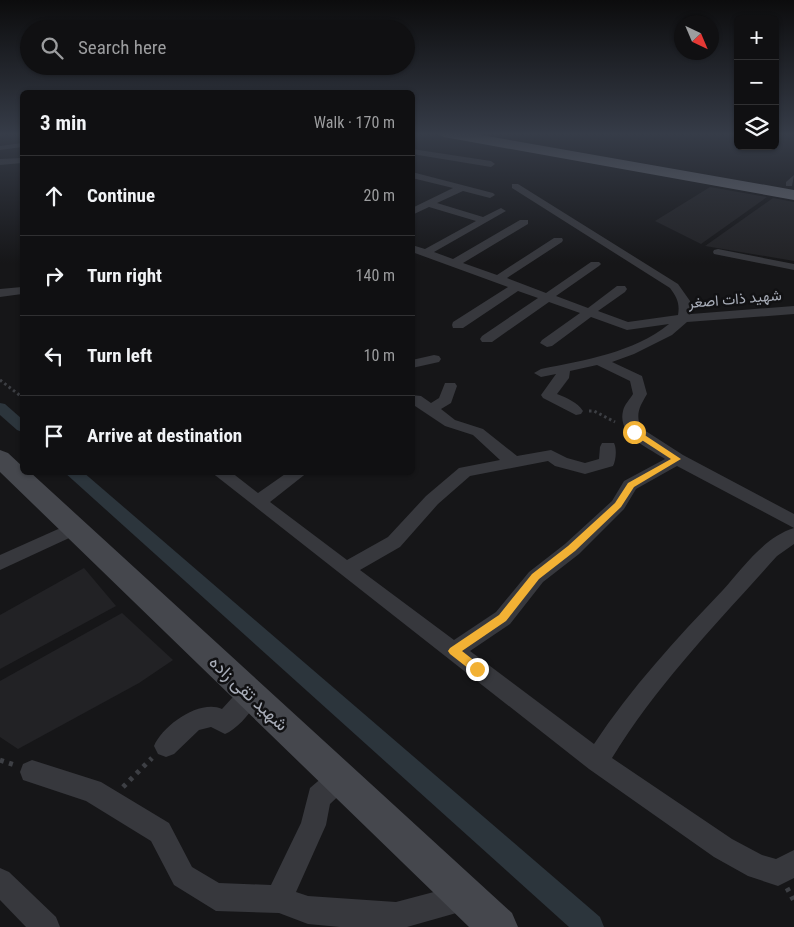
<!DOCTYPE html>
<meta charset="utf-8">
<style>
:root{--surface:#101012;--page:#19191b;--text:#f1f3f6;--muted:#9c9d9f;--line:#303032}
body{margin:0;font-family:"Roboto Condensed",Vazirmatn,sans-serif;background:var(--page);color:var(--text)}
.controls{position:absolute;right:15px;top:15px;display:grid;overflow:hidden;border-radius:8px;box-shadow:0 1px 4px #0004}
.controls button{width:45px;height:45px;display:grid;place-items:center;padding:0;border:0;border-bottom:1px solid var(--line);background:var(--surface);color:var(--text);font:25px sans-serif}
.compass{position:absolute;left:674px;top:15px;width:45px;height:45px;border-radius:50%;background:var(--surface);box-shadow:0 1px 4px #0004;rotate:136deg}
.stop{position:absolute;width:15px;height:15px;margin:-11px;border:4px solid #f2b134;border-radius:50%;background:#fff}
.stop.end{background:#f2b134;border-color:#fff;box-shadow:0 1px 5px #0008}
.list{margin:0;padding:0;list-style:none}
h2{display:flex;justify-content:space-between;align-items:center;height:65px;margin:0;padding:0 20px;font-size:21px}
h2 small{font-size:16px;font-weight:400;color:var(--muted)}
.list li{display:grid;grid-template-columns:32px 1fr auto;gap:15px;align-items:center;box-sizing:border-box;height:80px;padding:0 20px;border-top:1px solid var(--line)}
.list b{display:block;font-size:19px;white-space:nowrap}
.list em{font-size:16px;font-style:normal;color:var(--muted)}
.icon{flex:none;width:28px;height:28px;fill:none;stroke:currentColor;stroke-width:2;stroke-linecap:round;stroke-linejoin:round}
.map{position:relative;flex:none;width:794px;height:927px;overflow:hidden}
.search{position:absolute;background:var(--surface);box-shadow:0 1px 4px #0004;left:20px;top:20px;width:395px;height:55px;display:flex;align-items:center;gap:12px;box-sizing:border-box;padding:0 18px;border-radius:28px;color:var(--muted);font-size:19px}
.panel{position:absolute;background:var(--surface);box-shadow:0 1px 4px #0004;left:20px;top:90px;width:395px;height:385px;border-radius:8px}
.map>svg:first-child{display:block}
.built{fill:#222225}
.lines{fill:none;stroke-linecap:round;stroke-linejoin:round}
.canal{fill:#2c353c;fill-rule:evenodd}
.path-far1{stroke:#3d3f44;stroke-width:3;stroke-dasharray:2.5 3;stroke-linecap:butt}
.path{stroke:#3d3f44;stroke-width:5;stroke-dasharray:4 5.5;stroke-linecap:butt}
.street{fill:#37383d;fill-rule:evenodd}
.secondary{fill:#45474d;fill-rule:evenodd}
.highway{fill:#63666e;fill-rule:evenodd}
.route{fill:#f2b134}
.labels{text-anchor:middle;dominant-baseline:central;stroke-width:5;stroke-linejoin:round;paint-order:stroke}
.street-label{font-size:15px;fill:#a8adb8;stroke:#111113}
.near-street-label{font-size:18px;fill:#a8adb8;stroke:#111113}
</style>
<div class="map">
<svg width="794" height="927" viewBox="0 0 794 927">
<rect width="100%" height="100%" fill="#161618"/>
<g class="built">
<path d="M710,187L767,197L701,244L655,221Z"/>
<path d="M773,198L794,202V261L705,246Z"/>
<path d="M84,568L116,606L0,669V615Z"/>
<path d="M122,613L173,660L139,683L18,749L0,737V681Z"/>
</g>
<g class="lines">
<g class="canal">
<path d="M0,403L5,404L22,419V432L17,430L0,415Z"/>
<path d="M64,472H83L600,917L604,927H569Z"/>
</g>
<g class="path-far1">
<path d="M0,380L22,397"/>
<path d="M589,411H594L615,422"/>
</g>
<g class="path">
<path d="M0,760L15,765"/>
<path d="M123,787L152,758"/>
<path d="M787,888L794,901"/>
</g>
<g class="street">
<path d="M22,143V147L0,150V146Z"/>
<path d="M412,149L491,161L495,164L491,167L412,154Z"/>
<path d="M0,159L22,158V163L0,165Z"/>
<path d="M412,172L493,193L495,195L490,198L463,191L437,203L483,217L501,208L506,211L434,252L453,259L520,220H528V224L463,263L497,275L554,238H562L563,240L562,242L507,278L546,293L591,262H599L601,264L599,266L556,296L588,308L617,286H625L627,289L625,292L598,311L628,322L678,315C680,304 677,297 670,288L512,188V184H518L678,284L690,301L691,314L794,306V314L687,322L672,335L634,354L612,362L642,376L647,394C640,406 635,414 641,428L683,455L794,514V528L677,466L636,489L624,509L579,554L543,582L510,624L470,651L594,744C631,688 676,639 723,590C743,568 764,537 794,528V544L777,556C719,621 658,683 612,758L732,839L762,855L776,859L794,850V878L778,886L748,876L714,857L589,769L211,472H231L258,493L288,472H308L270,502L347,560L388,537L426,496L459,468L500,460L473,435L445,426L412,404V395L421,396L431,403L439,398L445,383H455L457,386L451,403L441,409L455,420L483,429L517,456L551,450L567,458L585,463L599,459L600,447L602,443H614C617,449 616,460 613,466L585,474L555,466L548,461L470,476L438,504L400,547L360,570L454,640L496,612L529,572L565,544L612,501L624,481L665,459C649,448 617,436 623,411C624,405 630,399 633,394L630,381L597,365L570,371L569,378L557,394C567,398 577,402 583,411L581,414L576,415L543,398L541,395L556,374L541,377L534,373L541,369C585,360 633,353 669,324L627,330L591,317L552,346L547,347L540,343L542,340L580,313L549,302L492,342H482L480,339L482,336L538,298L518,291L463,328H453L452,325L453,322L508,287L412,252V245L425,249L476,221L429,207L412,215V208L453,188L412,178Z"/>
<path d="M794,175L792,186H786V182Z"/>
<path d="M718,249L794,264V270L714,254L713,252L714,250Z"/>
<path d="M22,287V294L0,297V289Z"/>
<path d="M434,355L439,356L441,359L439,362L412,368V360Z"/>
<path d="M74,522L80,523L83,528L80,533L0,570V555Z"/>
<path d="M250,684L258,687L261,694C255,708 239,728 225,734L211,727L199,730L174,754L166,757L158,754L154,746C163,725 200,699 222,709L242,687Z"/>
<path d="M32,760L101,782L169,823L192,867L219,883L271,885L301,823L310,788L331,770L340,766L349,770L352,778L349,786L330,804L326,825L296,892L308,896L396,902L464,884L474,888L478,898L474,908L407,927H340L308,924L279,913L216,911L174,885L151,841L86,801L23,780L20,772L23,764Z"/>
<path d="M0,868L9,872L56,917L60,927H26L0,900Z"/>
</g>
<path class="secondary" d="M0,450L8,453L22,466V472H30L512,913L518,927H469L0,472Z"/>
<path class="highway" d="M438,133H470L794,190V200L444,137Z"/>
</g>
<linearGradient id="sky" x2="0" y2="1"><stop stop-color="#0c0c0d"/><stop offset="0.51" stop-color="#363c48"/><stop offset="1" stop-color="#363c48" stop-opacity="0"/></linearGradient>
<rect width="794" height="263" fill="url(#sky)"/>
<path class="route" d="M631,430H637L681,459L634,487L621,507L575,551L539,579L506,621L462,651L481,666L483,669L481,672H473L450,654L448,651L450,648L499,615L532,574L568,546L615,503L628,483L671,459L631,433Z"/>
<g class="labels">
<g class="street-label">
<text transform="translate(735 299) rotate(-5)">شهید ذات اصغر</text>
</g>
<g class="near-street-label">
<text transform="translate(249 693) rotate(43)">شهید تقی زاده</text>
</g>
</g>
</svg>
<div class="controls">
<button>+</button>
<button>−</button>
<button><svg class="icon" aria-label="layers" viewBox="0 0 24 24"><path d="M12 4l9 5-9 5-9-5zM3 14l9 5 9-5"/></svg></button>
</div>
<svg class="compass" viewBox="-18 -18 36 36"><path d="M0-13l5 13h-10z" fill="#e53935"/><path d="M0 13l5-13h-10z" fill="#9c9d9f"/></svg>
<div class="stop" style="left:634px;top:432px"></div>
<div class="stop end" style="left:477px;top:669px"></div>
<div class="search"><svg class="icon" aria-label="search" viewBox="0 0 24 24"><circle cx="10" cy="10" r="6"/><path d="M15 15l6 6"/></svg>Search here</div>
<section class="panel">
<h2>3 min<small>Walk · 170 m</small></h2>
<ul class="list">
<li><svg class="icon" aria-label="ahead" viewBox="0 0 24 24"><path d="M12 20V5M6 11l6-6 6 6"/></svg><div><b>Continue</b></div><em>20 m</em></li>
<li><svg class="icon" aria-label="right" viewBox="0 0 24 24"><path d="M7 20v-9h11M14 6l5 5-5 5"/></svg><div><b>Turn right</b></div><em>140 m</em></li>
<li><svg class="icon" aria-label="left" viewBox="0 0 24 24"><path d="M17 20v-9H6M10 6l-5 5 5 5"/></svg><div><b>Turn left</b></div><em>10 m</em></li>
<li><svg class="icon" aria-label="arrive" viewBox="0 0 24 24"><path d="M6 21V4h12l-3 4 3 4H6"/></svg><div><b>Arrive at destination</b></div></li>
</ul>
</section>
</div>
